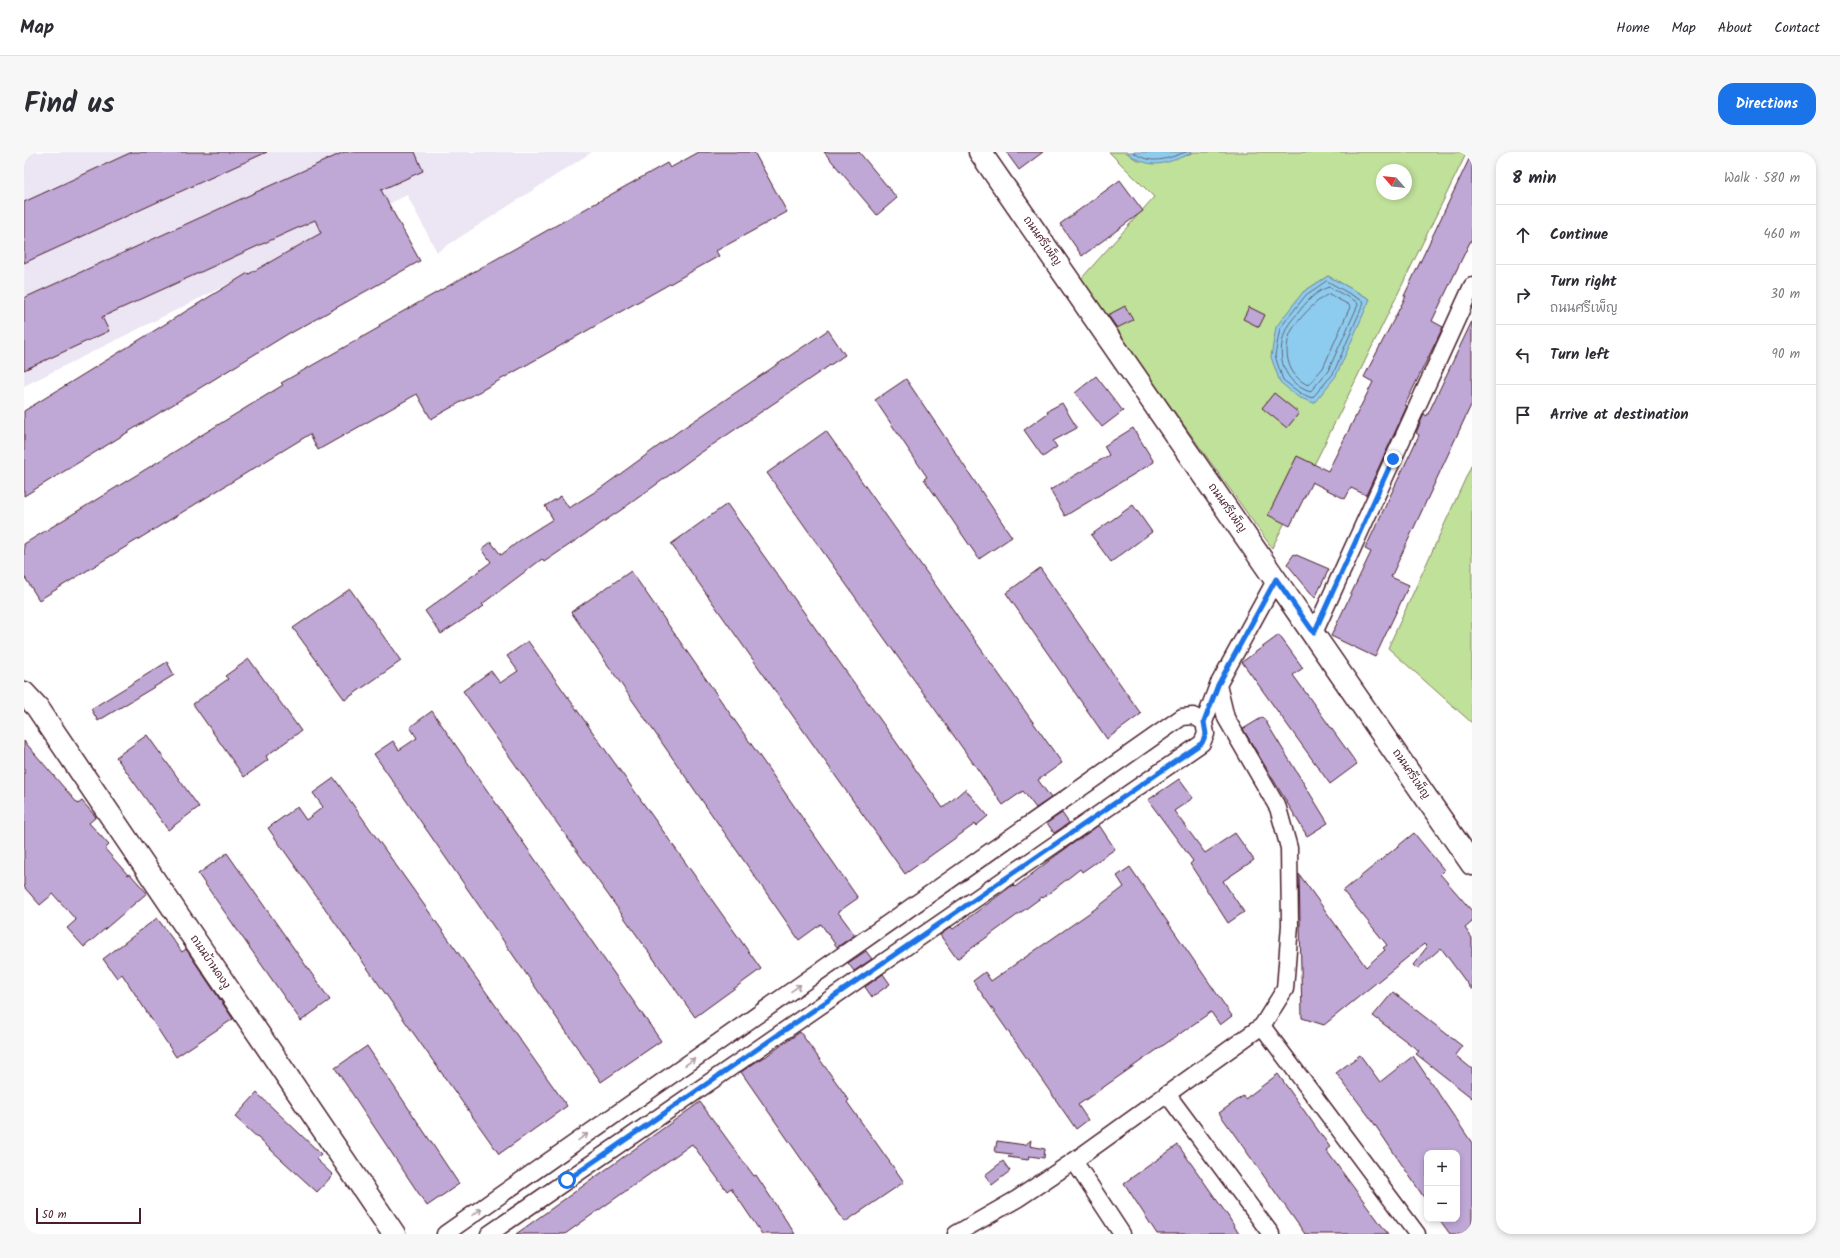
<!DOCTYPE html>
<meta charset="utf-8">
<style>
:root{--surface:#fff;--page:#f7f7f7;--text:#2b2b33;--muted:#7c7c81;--line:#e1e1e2;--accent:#1a73e8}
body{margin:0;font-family:Kalam,"Playpen Sans Thai",sans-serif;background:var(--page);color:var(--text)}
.controls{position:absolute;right:12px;bottom:12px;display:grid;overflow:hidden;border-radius:8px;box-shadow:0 2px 6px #0003}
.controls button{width:36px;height:36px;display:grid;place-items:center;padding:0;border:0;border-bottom:1px solid var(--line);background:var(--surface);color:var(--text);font:20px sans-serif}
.compass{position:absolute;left:1352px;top:12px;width:36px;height:36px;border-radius:50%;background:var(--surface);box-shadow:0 2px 6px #0003;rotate:298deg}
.scale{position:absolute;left:12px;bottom:10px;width:105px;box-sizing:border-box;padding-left:4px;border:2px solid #4a1f2b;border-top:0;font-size:11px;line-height:14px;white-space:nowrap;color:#4a1f2b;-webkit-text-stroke:3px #fff;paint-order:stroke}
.stop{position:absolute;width:12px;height:12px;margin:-9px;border:3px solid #1a73e8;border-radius:50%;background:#fff}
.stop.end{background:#1a73e8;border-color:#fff;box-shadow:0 1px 4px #0008}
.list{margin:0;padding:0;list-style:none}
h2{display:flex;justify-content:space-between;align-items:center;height:52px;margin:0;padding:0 16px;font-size:17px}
h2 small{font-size:13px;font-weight:400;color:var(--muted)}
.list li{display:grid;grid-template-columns:26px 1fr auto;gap:12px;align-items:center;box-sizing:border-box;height:60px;padding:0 16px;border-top:1px solid var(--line)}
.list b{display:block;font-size:15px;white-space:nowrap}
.list p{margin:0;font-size:13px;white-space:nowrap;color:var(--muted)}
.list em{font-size:13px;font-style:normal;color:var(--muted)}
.icon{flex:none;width:22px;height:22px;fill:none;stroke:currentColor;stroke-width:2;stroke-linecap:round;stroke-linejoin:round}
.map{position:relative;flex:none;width:1448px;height:1082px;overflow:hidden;border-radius:16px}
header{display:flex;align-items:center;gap:24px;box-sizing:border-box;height:56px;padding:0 20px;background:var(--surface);border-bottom:1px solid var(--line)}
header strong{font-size:19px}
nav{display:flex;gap:22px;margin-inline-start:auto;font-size:14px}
.intro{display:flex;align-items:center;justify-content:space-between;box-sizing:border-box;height:96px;padding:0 24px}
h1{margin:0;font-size:28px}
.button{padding:10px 18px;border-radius:16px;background:var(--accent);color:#fff;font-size:14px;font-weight:700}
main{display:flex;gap:24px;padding:0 24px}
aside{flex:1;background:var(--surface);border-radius:16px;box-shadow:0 2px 6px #0003}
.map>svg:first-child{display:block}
.built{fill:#ece5f3}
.green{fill:#c0e199;stroke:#858062;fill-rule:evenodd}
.water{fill:#8dccee;stroke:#7287a0}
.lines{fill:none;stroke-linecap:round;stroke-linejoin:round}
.shore{stroke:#656479;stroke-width:1}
.building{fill:#bfa7d6;stroke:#4a1f2b}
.street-casing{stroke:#4a1f2b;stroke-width:19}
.secondary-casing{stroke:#4a1f2b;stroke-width:25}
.street{stroke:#fff;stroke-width:16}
.secondary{stroke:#fff;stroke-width:22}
.oneway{stroke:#ae9aa0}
.route{stroke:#1a73e8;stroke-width:5}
.labels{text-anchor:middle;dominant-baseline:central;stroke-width:4;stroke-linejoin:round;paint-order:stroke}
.street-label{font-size:11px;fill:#4a1f2b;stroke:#fff}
</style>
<header>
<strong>Map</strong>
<nav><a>Home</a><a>Map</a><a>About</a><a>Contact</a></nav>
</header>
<div class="intro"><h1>Find us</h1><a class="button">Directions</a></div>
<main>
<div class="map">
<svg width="1448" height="1082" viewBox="0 0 1448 1082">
<rect width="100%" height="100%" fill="#fff"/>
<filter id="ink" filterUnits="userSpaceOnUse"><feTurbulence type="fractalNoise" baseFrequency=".025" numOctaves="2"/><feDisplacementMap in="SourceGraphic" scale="8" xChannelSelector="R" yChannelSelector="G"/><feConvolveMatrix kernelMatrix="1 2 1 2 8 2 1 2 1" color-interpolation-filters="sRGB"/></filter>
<g filter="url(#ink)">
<path class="built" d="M4,0H568L413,100L383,43L0,234V2Z"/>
<g class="green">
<path d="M1085,0H1102L1114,9L1166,3L1168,0H1443L1299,295L1248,396L1056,128L1130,45ZM1358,18H1382V42H1358ZM1304,124L1346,147L1279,140Z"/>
<path d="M1448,312V571L1364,496Z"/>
</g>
<g class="water">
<path d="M1102,0H1168L1166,2C1139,12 1128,19 1102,0Z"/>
<path d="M1304,124L1346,147L1312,224L1290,251L1274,245L1256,230L1247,205L1252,175L1279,140Z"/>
</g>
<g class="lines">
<g class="shore">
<path d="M1109,0C1127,14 1142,7 1162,0"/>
<path d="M1303,129L1340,150L1309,222L1288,246L1276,241L1259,228L1251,204L1256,176L1282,143Z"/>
<path d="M1305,135L1333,150L1334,153L1304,219L1286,240C1259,230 1252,205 1261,180C1263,172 1272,164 1277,157C1284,148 1294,138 1305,135Z"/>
<path d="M1305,142L1325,153L1326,155L1299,216L1284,233C1264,224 1259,201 1266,182C1271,170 1294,146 1305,142Z"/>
</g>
</g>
<g class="building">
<path d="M108,0H243L0,111V50Z"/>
<path d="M320,0H391L399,19L357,38L396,109L267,181V180L0,344V259L224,121L225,122L297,81L291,68L78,165L85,179L0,218V146Z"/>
<path d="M675,0H730L763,60L692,99L695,104L407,267L393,242L294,298L286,282L15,448L0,424V392L259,233L257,231L356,175L355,173L643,11L646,16Z"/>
<path d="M800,0H835L873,46L853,63Z"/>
<path d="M982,0H1019L995,18Z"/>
<path d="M1448,1V86L1408,169L1419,175L1381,253L1383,254L1342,343L1327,336L1321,347L1288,330L1266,374L1244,363L1273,304L1304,319L1349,230L1340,225L1382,144H1380Z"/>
<path d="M1096,28L1119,59L1058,104L1036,72Z"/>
<path d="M1101,154L1109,168L1093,176L1084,163Z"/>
<path d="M1225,155L1241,163L1235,175L1219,167Z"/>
<path d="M1448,169V251L1367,425L1385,433L1351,505L1307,484L1347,400L1341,397L1395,283L1392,281L1400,262L1403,264Z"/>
<path d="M804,178L821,203L672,304L597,358L520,410L518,407L458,452L460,454L417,482L401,459L467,410L458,397L467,390L477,403L499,386L529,367L521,354L537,344L545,356L577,336L655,279Z"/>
<path d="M1072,224L1099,259L1078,275L1051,241Z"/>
<path d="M882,227L988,385L955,407L900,327L903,325L851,248Z"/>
<path d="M1250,241L1275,261L1263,276L1238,256Z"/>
<path d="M1038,251L1053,276L1029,289L1033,295L1019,305L1000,278L1024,261L1023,259Z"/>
<path d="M1109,276L1130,310L1041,364L1026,338L1085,303L1080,294Z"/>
<path d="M802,279L1038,611L1014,628L1027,646L1012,656L999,639L979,653L743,321Z"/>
<path d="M703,352L919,656L941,637L964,664L952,674L951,672L881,722L647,392Z"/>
<path d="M1109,353L1128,380L1087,410L1067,383Z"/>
<path d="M1270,402L1305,417L1291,446L1263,412Z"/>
<path d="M1016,416L1117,562L1083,587L982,441Z"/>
<path d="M607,419L834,746L814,760L831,783L813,795L797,772L775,788L547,460Z"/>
<path d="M326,437L377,509L321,548L269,476Z"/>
<path d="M1255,483L1279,516L1269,523L1333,612L1306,632L1218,510Z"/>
<path d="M504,489L737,817L671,865L439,539L467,519L476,531L494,519L483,504Z"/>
<path d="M225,507L277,579L242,604L244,608L220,625L169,552L204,527L201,524Z"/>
<path d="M143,510L150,523L74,569L67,557Z"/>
<path d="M408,559L637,889L577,930L350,602L369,589L375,598L393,586L386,575Z"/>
<path d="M1239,565L1304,671L1283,684L1219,577Z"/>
<path d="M123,583L175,655L144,678L92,605Z"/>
<path d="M0,589L54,652L58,649L72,665L65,671L85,693L81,697L104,723L106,722L123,741L60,795L43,776L52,768L29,742L16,753L0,735Z"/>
<path d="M310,626L543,954L475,1002L244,676L273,655L282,668L299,655L289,641Z"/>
<path d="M1155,627L1169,646L1150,659L1181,701L1211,681L1230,708L1199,729L1220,760L1204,771L1166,712L1169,709L1124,648Z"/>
<path d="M1038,661L1045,671L1030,681L1023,671Z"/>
<path d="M1075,673L1091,697L1058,720L1056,717L1019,746L1018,745L933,807L916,783L927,775L929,777L989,733L991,735L1030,705Z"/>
<path d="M1390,681L1420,718L1416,722L1448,759V770L1441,776L1448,786V838L1417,796L1393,817L1389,813L1403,795L1400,792L1300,873L1278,866L1275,722L1342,815L1361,798L1359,796L1363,793L1319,739Z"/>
<path d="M203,701L306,848L277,869L174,722Z"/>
<path d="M1106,715L1208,864L1196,873L1187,860L1054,953L1064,968L1052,977L949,829L961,820L967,829L1071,757L1100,735L1093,724Z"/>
<path d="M133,766L158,800L162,797L209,867L152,905L98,822L93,826L79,807Z"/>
<path d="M842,799L848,807L830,819L824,811Z"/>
<path d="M859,822L866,832L848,845L841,835Z"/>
<path d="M1369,840L1438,894L1431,903L1448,917V946L1392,902L1395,899L1349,864Z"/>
<path d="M776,880L825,948L823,950L880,1030L821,1070L717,920L741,904V905Z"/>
<path d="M343,894L435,1032L403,1054L311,916Z"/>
<path d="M1336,903L1356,930L1389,904L1448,991V1082H1426L1415,1067H1433V1001H1403V1050L1347,967L1312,921Z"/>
<path d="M1254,922L1306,995L1302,998L1364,1082H1281L1195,961L1219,944L1221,947Z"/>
<path d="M233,941L297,1002L292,1007L309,1023L293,1040L211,965Z"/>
<path d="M676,950L730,1024L732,1023L771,1082H738L707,1036L703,1039L668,992L541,1082H492Z"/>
<path d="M1007,988L1006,994L1021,997L1020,1006L1005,1004L1004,1008L984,1005L988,1002L971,1000L973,989L1001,993Z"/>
<path d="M1154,993L1204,1064L1215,1082H1133L1100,1031Z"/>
<path d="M979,1009L986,1019L968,1033L961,1023Z"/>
</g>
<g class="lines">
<defs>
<g id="street">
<path d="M1290,481L1448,134"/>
<path d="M1180,570L1194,533"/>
<path d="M1238,874L1393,1082"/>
<path d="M1143,942L1247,1082"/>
<path d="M1050,1009L1098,1082"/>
<path d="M421,1082L1158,565L1169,564L1180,570L1182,582L1178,591L465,1082"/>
<path d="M932,1082L993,1047L1050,1009L1238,874L1261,837L1266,773L1265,696L1254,656L1202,566L1194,533L1252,427"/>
</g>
<g id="secondary">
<path d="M956,0L1448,712"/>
<path d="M0,541L13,555L370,1082"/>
</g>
</defs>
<use href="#street" class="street-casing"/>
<use href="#secondary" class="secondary-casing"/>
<use href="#street" class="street"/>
<use href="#secondary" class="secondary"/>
</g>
<defs><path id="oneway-shaft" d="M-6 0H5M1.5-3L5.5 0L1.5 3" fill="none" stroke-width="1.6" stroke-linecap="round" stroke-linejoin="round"/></defs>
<g class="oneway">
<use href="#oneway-shaft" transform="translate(772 836) rotate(-35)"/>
<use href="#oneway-shaft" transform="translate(666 910) rotate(-35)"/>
<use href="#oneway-shaft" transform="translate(559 985) rotate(-35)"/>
<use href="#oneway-shaft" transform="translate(453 1060) rotate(-35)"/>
</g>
</g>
<g class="lines" filter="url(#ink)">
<path class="route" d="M543,1028L1178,591L1182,582L1180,570L1194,533L1252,427L1290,481L1369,307"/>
</g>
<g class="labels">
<g class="street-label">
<text transform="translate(1018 89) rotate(55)">ถนนศรีเพ็ญ</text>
<text transform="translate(1203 356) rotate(55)">ถนนศรีเพ็ญ</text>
<text transform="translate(1387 622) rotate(56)">ถนนศรีเพ็ญ</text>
<text transform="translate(186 810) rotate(56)">ถนนบ้านดงงู</text>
</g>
</g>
</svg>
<div class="controls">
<button>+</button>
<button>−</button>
</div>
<svg class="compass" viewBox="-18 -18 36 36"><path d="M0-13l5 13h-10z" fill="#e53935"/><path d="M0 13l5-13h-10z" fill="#7c7c81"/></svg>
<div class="scale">50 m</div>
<div class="stop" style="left:543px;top:1028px"></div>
<div class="stop end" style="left:1369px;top:307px"></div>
</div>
<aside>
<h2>8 min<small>Walk · 580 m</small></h2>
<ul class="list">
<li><svg class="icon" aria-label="ahead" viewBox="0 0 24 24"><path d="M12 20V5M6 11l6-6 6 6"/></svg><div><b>Continue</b></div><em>460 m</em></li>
<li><svg class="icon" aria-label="right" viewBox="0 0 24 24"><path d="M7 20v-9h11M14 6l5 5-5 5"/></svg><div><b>Turn right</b><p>ถนนศรีเพ็ญ</p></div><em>30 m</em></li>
<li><svg class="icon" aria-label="left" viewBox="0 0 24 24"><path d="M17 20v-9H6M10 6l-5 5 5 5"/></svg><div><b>Turn left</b></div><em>90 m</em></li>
<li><svg class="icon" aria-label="arrive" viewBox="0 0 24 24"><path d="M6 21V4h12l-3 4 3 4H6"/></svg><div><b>Arrive at destination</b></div></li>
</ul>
</aside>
</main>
